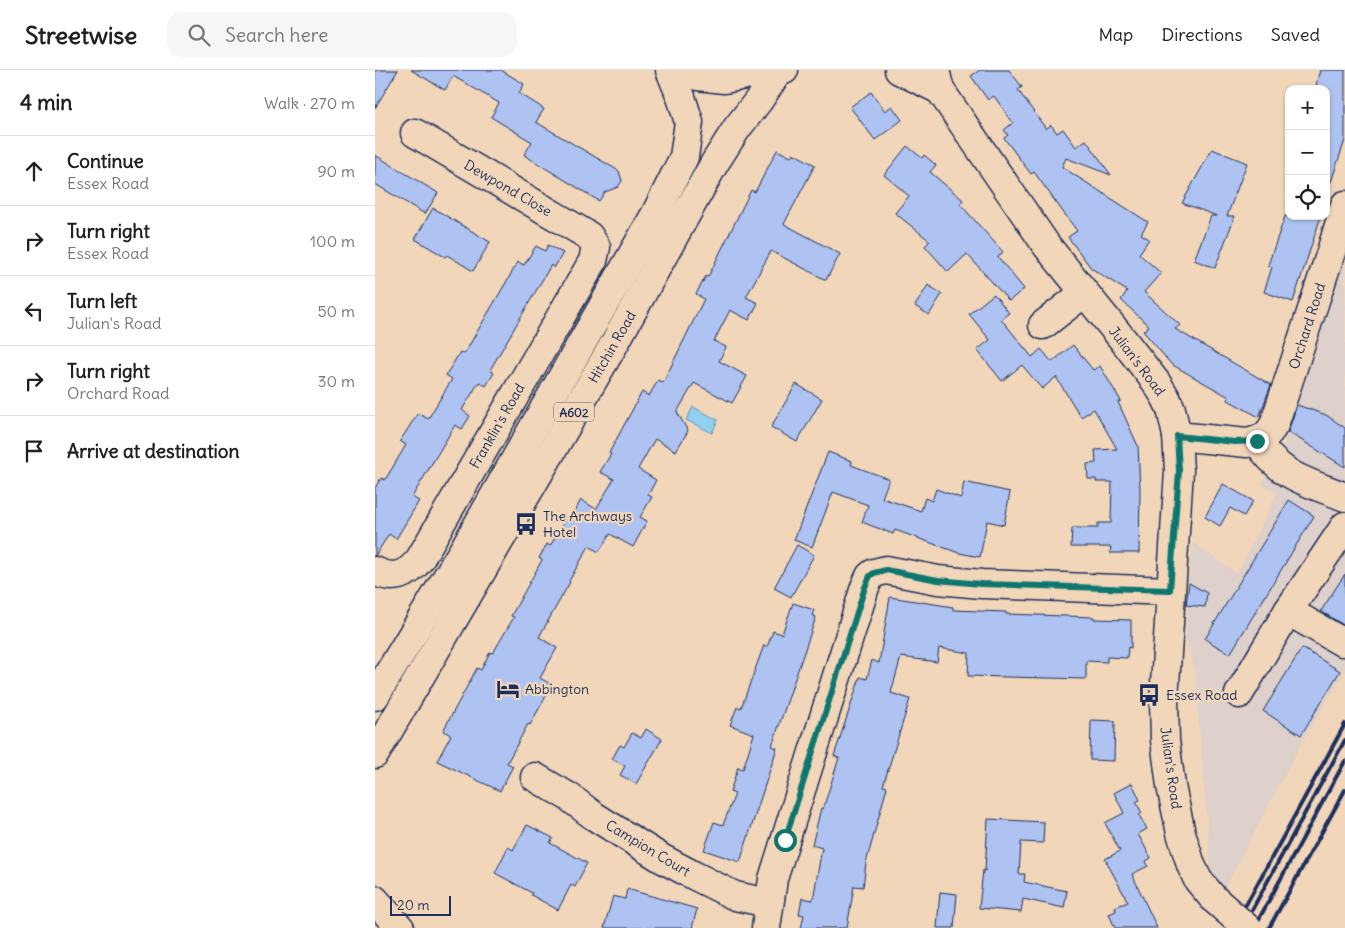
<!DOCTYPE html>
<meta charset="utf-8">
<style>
:root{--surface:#fff;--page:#f6f6f6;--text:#202124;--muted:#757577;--line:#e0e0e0}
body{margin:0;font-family:Delius,sans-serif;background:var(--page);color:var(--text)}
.controls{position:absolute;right:15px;top:15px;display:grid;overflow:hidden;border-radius:10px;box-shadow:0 1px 4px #0004}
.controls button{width:45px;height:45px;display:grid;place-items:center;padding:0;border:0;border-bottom:1px solid var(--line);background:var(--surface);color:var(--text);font:25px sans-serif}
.scale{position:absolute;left:15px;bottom:12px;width:61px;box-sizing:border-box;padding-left:5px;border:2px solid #1b2f5e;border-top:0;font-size:14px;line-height:18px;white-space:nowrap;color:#1b2f5e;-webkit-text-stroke:4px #f2d6b9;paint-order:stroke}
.stop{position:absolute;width:15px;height:15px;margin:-11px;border:4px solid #0f766e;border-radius:50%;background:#fff}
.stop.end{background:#0f766e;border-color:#fff;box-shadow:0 1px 5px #0008}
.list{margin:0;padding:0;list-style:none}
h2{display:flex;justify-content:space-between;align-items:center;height:65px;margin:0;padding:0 20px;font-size:21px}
h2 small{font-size:16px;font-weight:400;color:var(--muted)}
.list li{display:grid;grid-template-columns:32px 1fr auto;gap:15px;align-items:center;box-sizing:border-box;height:70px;padding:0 20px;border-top:1px solid var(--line)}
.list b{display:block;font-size:19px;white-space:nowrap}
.list p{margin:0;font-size:16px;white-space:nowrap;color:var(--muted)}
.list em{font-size:16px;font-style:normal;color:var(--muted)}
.icon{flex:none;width:28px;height:28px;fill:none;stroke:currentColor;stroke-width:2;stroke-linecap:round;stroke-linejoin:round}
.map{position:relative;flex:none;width:970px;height:858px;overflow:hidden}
header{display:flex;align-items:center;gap:30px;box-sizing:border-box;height:70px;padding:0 25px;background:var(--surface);border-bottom:1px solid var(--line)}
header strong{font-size:24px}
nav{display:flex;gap:28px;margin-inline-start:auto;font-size:18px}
.search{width:350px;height:45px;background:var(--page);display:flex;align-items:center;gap:12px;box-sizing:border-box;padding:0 18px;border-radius:15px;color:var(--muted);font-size:19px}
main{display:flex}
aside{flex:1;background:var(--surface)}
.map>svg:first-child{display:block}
.built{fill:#ded0ca}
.water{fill:#90d0f1;stroke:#6190b6}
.building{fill:#afc3f2;stroke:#1b2f5e}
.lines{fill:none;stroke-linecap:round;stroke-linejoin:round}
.minor-casing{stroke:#1b2f5e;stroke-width:31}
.major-casing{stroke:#1b2f5e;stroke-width:31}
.minor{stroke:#f2d6b9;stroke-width:28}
.major{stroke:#f2d6b9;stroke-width:28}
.rail{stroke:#1b2f5e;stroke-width:4}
.minor-bridge-casing{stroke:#1b2f5e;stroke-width:31;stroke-linecap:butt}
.minor-bridge{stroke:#f2d6b9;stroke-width:28}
.route{stroke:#0f766e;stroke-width:6}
.labels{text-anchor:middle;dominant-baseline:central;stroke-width:4.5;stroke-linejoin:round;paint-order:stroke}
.shield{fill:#f2d6b9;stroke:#5c6179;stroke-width:1}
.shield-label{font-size:12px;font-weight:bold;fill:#1b2f5e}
.street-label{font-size:14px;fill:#1b2f5e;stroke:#f2d6b9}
.poi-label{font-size:14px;fill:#1b2f5e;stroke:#f2d6b9;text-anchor:start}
</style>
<header>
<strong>Streetwise</strong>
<div class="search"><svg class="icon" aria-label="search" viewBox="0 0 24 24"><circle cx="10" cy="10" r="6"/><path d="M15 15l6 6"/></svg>Search here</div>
<nav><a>Map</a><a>Directions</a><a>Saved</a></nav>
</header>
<main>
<aside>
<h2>4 min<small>Walk · 270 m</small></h2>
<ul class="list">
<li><svg class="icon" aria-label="ahead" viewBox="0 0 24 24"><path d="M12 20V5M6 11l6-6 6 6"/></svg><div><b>Continue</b><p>Essex Road</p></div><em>90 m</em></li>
<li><svg class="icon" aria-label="right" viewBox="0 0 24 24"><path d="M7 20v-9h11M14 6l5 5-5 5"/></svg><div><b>Turn right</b><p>Essex Road</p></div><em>100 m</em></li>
<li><svg class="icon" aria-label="left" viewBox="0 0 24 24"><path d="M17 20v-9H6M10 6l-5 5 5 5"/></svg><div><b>Turn left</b><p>Julian's Road</p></div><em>50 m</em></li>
<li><svg class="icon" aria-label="right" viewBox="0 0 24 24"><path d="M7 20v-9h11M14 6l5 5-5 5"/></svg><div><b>Turn right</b><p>Orchard Road</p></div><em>30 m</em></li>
<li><svg class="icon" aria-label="arrive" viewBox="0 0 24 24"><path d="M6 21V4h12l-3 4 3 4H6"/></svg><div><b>Arrive at destination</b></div></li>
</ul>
</aside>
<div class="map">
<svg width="970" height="858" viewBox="0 0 970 858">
<rect width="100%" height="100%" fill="#f2d6b9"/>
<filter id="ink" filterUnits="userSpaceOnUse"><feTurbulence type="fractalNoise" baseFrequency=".02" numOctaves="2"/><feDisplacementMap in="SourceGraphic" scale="10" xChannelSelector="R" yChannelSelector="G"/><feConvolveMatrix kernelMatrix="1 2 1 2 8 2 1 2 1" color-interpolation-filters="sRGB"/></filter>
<g filter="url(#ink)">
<path class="built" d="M970,181V601L926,674L850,818L836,802L820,605L811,567L813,507L818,472L862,504L902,423L886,415L910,372L909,363Z"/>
<path class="water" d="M318,337L343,350L337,363L311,350Z"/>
<g class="building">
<path d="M0,0H23L0,38Z"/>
<path d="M36,0H126L149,14L144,23L169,39L161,52L244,101L247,111L243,117L230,122L224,131L149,85L157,72L116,47L124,33L78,6L70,20Z"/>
<path d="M605,0H634L647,17L643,20L671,59L676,55L682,63L688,59L701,77L711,70L736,105L691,88L687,97L773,152L766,164L774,169L764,184L786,203L769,222L805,255L800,259L896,315L884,347L853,330L854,327L796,294L768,261L774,256L746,230L752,221L716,198L693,167L702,161L659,102L656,104L629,68L633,65L629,60L638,53L619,26L613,30L596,6Z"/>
<path d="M945,0H970V70L956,112H951V19H940Z"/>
<path d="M496,22L510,41L517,36L527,50L500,70L475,37Z"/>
<path d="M532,76L547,88L549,85L561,95L555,102L588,130L585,134L628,182L623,187L649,219L634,231L592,184L573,202L550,176L555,171L520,143L534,126L509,105Z"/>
<path d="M837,79L872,93L852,146H860L840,198L819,190L836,146H842L807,133Z"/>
<path d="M402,80L416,87L418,83L440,95L409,154L465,184L451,210L396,181L371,227L383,233L374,250L355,240L339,271L351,277L344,291L372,306L357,333L319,313L302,342L313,361L301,381L280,369L263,399L281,410L273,425L277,427L265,447L272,451L258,477L235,464L224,482L214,476L194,511L195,512L164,567L182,578L165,608L177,615L155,655L153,654L132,693L138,696L125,721L62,691L76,665L68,661L102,598L106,600L115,582L118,583L139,547L136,546L167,490L164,488L172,474L175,476L193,446L196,448L206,430L221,439L239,409L225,402L236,384L234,383L267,322L274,326L283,310L288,313L329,229L321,224L331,206L333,207L376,120L380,122Z"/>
<path d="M0,85L63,123L50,144L0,114Z"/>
<path d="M58,138L115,172L98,201L72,185L70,187L40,169Z"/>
<path d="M910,146H946L918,232L889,222L897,197L893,195Z"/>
<path d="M173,175L188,183L179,198L176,195L115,300L119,303L111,316L104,312L87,340L95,346L87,359L80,355L37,427L44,431L21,469L14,464L0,486V418L6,408L10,410L31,375L25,371L43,343L53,349L77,309L71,305L85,282L89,284L143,192L149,195L161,176L170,181Z"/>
<path d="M553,215L567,224L554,245L540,236Z"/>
<path d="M619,224L634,243L626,249L657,287L666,279L677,292L698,275L718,300L725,296L746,331L743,332L763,376L765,421L764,483H735L736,477H696L697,458H723V453H736L737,412H721V409H713L712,394L721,393L720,380L742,379L719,339L706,347L681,307L667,319L647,295L627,311L602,280L615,270L594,244Z"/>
<path d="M421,314L447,329L422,372L396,357Z"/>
<path d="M922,335L951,345L970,358V397L913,362Z"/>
<path d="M453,382L477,391L476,395L514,409L507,428L546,441L550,428L557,431L561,419L586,428L589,412L635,422L629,455L612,451L605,487L584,483L520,460L518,464L487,452L493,435L458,422L437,477L419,470Z"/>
<path d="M848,414L878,431L869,446L855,438L845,456L830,447Z"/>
<path d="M914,430L939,446L855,584L830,569Z"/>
<path d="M422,475L439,485L416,527L399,518Z"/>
<path d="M970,504V556L946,541Z"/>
<path d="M814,513L832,523L830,537L811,535Z"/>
<path d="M515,527L578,537V540L631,542V544L719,547V549L756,550V578L753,577L752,588L732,587V592L711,591V609L593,606L594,583L564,578L562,592L526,587L516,623L535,629L508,716L512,717L491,793L488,817L479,816L472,858H426L429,845L424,844L427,828L438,830L447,778L437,775L446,738L448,739L464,688L459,686L485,607L492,609L497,590L504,593Z"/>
<path d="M418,533L439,540L437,545L441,547L397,676L402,678L365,792L329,780L339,752L348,755L360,724L355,722L363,697L368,699L379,664L355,655L362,637L366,638L389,575L392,577L398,561L407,564Z"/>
<path d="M927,578L965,601L926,665L888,641Z"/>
<path d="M716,650L740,651L739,691L715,690Z"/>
<path d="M271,659L287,669L261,714L245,705L250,696L237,689L245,675L249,677L257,663L266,668Z"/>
<path d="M757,713L765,730L761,732L767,743L764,745L772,759L763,764L776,788L771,791L773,796L757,804L782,858H740L734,844L741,841L740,837L753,832L730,789L745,781L730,753L749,743L739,723Z"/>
<path d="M613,749L669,752L668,773L646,772L644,804H650L649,812L692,821L689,838L648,829L646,842L604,838L608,800L610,801Z"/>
<path d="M152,755L178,768L175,773L212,793L200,817L196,815L183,840L156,825L157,823L120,803L133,777L138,780Z"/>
<path d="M252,819L322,839L317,858H229L238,826L250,829Z"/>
<path d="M565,822L582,824L579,858H562Z"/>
</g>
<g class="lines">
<defs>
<g id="minor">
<path d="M524,0L565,20"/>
<path d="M560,0L565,20L672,176L749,271L781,312L791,328L796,339L802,366L804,401L789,629L790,670L796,716L806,763L816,795L823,810L839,829"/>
<path d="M668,255L709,223"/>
<path d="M802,366L872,373C885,370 892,367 899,355L956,182L970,135"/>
<path d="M882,371C905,407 933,412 970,427"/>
<path d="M0,501C18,511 33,505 45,489L218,191L221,177L214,166L40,63"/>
<path d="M913,541L967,572"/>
<path d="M864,624L913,541L970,456"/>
<path d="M160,707L194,727L219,746L286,788L318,805L360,826L394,833"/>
<path d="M391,858L398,809L490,517L495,506L499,503L511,500L563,510L607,514L795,521"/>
</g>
<g id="major">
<path d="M306,0L323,6L349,9L376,4L402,3L409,0"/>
<path d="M0,626L89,479L280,145L309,87L314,52L306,27L295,0"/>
<path d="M0,684L238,276L339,94L362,58L384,30L402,3"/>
<path d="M0,830L25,858"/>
</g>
</defs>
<use href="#minor" class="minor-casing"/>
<use href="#major" class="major-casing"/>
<use href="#minor" class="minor"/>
<use href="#major" class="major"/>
<g class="rail">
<path d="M858,858L970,654"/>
<path d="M867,858L970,670"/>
<path d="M879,858L970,691"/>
<path d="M894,858L970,720"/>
</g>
<defs>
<path id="minor-bridge" d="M839,829L872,858"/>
</defs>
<use href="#minor-bridge" class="minor-bridge-casing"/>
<use href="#minor-bridge" class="minor-bridge"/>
</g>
</g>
<g class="lines" filter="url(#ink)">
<path class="route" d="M410,770L490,517L495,506L499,503L511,500L563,510L606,514L795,520L804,401L802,366L860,372L882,371"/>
</g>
<defs>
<symbol id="bus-bare" viewBox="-9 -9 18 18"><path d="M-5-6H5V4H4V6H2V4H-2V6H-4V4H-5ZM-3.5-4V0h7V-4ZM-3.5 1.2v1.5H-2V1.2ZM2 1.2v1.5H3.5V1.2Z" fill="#1b2f5e" stroke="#f2d6b9" stroke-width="2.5" paint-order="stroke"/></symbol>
<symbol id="hotel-bare" viewBox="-9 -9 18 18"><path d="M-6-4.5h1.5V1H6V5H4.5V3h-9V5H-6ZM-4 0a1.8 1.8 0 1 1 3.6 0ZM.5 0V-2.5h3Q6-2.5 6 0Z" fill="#1b2f5e" stroke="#f2d6b9" stroke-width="2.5" paint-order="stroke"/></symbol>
</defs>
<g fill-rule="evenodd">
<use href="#bus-bare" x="135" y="438" width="32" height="32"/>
<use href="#hotel-bare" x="117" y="603" width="32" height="32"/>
<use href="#bus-bare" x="758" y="609" width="32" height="32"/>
</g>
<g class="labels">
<rect class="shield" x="179" y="332.5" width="40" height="19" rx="4"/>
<g class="shield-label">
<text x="199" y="342">A602</text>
</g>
<g class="street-label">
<text transform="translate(133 118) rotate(30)">Dewpond Close</text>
<text transform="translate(932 256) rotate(-72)">Orchard Road</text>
<text transform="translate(237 277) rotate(-60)">Hitchin Road</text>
<text transform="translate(762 291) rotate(53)">Julian's Road</text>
<text transform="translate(122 356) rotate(-60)">Franklin's Road</text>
<text transform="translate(796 698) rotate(82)">Julian's Road</text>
<text transform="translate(273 778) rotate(31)">Campion Court</text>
</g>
<g class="poi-label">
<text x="168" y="446">The Archways<tspan x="168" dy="16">Hotel</tspan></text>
<text x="150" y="619">Abbington</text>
<text x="791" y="625">Essex Road</text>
</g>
</g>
</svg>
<div class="controls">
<button>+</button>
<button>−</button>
<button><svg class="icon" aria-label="locate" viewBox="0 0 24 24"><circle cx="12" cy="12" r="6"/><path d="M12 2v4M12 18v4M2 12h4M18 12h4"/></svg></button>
</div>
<div class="scale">20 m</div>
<div class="stop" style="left:410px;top:770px"></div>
<div class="stop end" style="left:882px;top:371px"></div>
</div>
</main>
